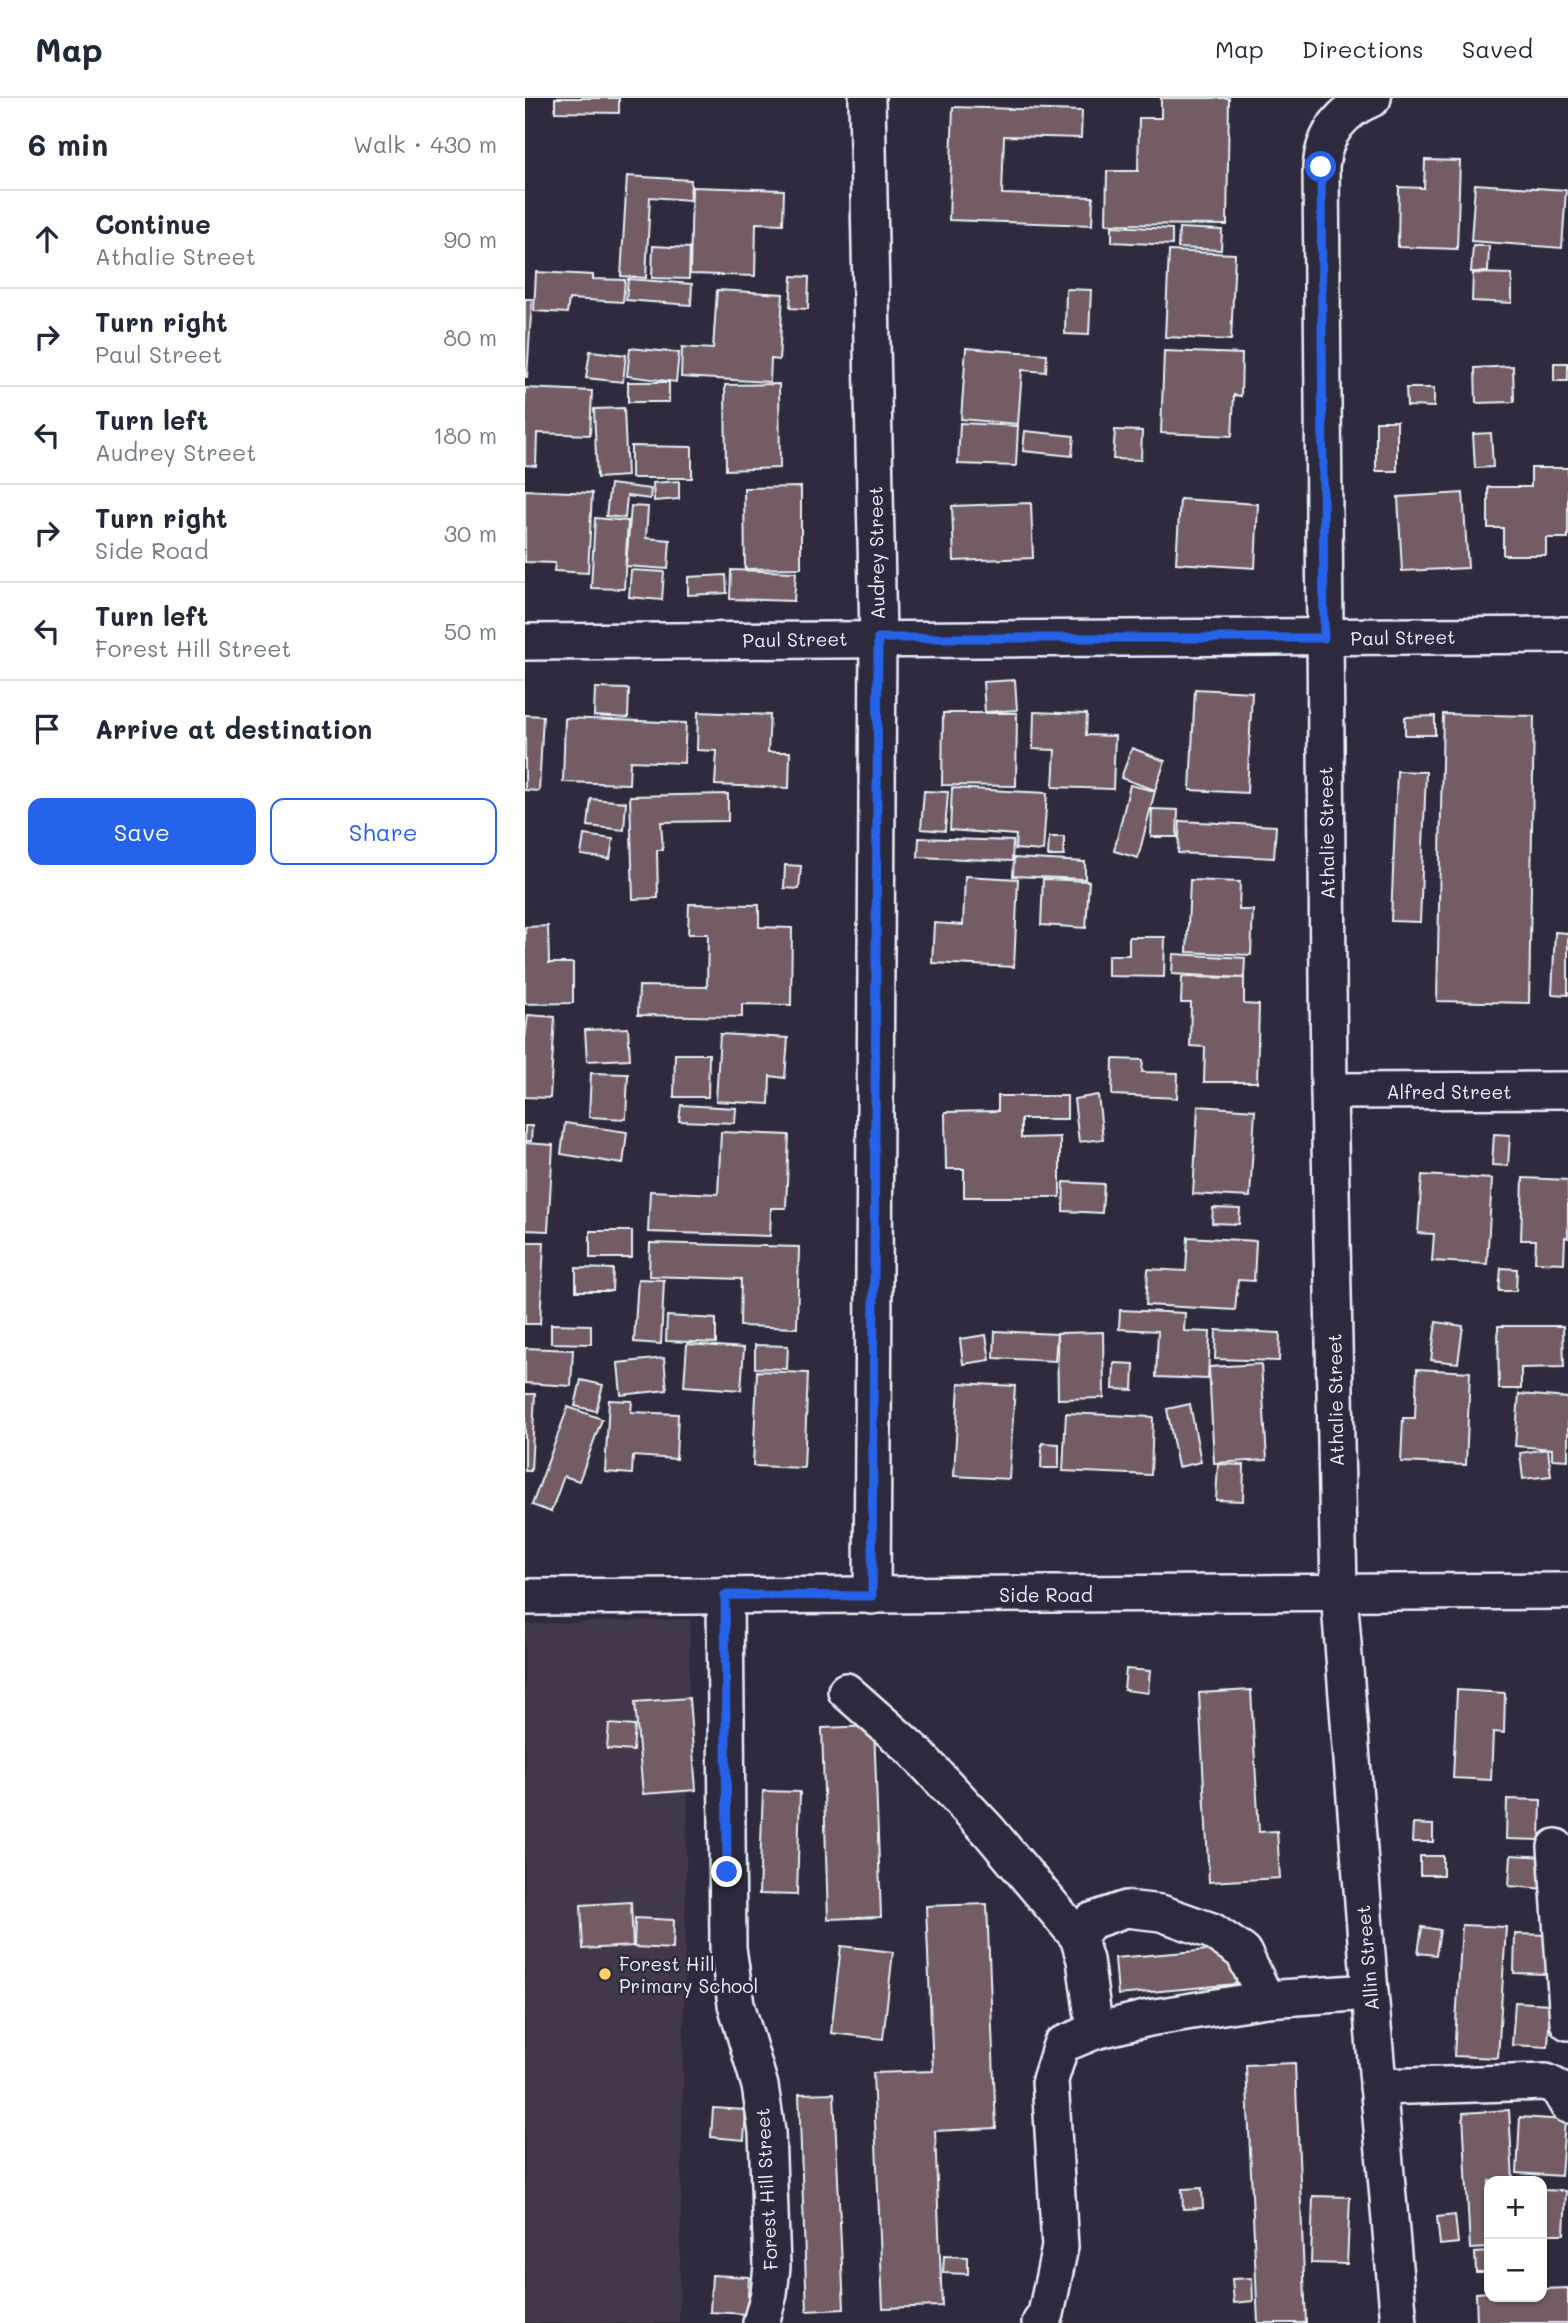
<!DOCTYPE html>
<meta charset="utf-8">
<style>
:root{--surface:#fff;--page:#f2f2f3;--text:#1f2937;--muted:#747a83;--line:#e0e1e3;--accent:#2563eb}
body{margin:0;font-family:Mali,sans-serif;background:var(--page);color:var(--text)}
.controls{position:absolute;right:21px;bottom:21px;display:grid;overflow:hidden;border-radius:14px;box-shadow:0 2px 5px #0004}
.controls button{width:63px;height:63px;display:grid;place-items:center;padding:0;border:0;border-bottom:2px solid var(--line);background:var(--surface);color:var(--text);font:35px sans-serif}
.stop{position:absolute;width:21px;height:21px;margin:-16px;border:5px solid #2563eb;border-radius:50%;background:#fff}
.stop.end{background:#2563eb;border-color:#fff;box-shadow:0 2px 7px #0008}
.list{margin:0;padding:0;list-style:none}
h2{display:flex;justify-content:space-between;align-items:center;height:91px;margin:0;padding:0 28px;font-size:30px}
h2 small{font-size:23px;font-weight:400;color:var(--muted)}
.list li{display:grid;grid-template-columns:46px 1fr auto;gap:21px;align-items:center;box-sizing:border-box;height:98px;padding:0 28px;border-top:2px solid var(--line)}
.list b{display:block;font-size:26px;white-space:nowrap}
.list p{margin:0;font-size:23px;white-space:nowrap;color:var(--muted)}
.list em{font-size:23px;font-style:normal;color:var(--muted)}
.actions{display:flex;gap:14px;padding:21px 28px}
.actions a{flex:1;padding:16px 0;border:2px solid var(--accent);border-radius:14px;text-align:center;font-size:24px;color:var(--accent)}
.actions .main{background:var(--accent);color:#fff}
.icon{flex:none;width:38px;height:38px;fill:none;stroke:currentColor;stroke-width:2;stroke-linecap:round;stroke-linejoin:round}
.map{position:relative;flex:none;width:1043px;height:2225px;overflow:hidden}
header{display:flex;align-items:center;gap:42px;box-sizing:border-box;height:98px;padding:0 35px;background:var(--surface);border-bottom:2px solid var(--line)}
header strong{font-size:33px}
nav{display:flex;gap:38px;margin-inline-start:auto;font-size:24px}
main{display:flex}
aside{flex:1;background:var(--surface)}
.map>svg:first-child{display:block}
.built{fill:#433948}
.building{fill:#735b63;stroke:#e8f1f8;stroke-width:2}
.lines{fill:none;stroke-linecap:round;stroke-linejoin:round}
.minor-casing{stroke:#e8f1f8;stroke-width:40}
.minor{stroke:#2f2a3d;stroke-width:35}
.route{stroke:#2563eb;stroke-width:9}
.poi-dot{fill:#ffd166;stroke:#2f2a3d;stroke-width:2.5}
.labels{text-anchor:middle;dominant-baseline:central;stroke-width:5;stroke-linejoin:round;paint-order:stroke}
.street-label{font-size:19px;fill:#e8f1f8;stroke:#2f2a3d}
.poi-label{font-size:19px;fill:#e8f1f8;stroke:#2f2a3d;text-anchor:start}
</style>
<header>
<strong>Map</strong>
<nav><a>Map</a><a>Directions</a><a>Saved</a></nav>
</header>
<main>
<aside>
<h2>6 min<small>Walk · 430 m</small></h2>
<ul class="list">
<li><svg class="icon" aria-label="ahead" viewBox="0 0 24 24"><path d="M12 20V5M6 11l6-6 6 6"/></svg><div><b>Continue</b><p>Athalie Street</p></div><em>90 m</em></li>
<li><svg class="icon" aria-label="right" viewBox="0 0 24 24"><path d="M7 20v-9h11M14 6l5 5-5 5"/></svg><div><b>Turn right</b><p>Paul Street</p></div><em>80 m</em></li>
<li><svg class="icon" aria-label="left" viewBox="0 0 24 24"><path d="M17 20v-9H6M10 6l-5 5 5 5"/></svg><div><b>Turn left</b><p>Audrey Street</p></div><em>180 m</em></li>
<li><svg class="icon" aria-label="right" viewBox="0 0 24 24"><path d="M7 20v-9h11M14 6l5 5-5 5"/></svg><div><b>Turn right</b><p>Side Road</p></div><em>30 m</em></li>
<li><svg class="icon" aria-label="left" viewBox="0 0 24 24"><path d="M17 20v-9H6M10 6l-5 5 5 5"/></svg><div><b>Turn left</b><p>Forest Hill Street</p></div><em>50 m</em></li>
<li><svg class="icon" aria-label="arrive" viewBox="0 0 24 24"><path d="M6 21V4h12l-3 4 3 4H6"/></svg><div><b>Arrive at destination</b></div></li>
</ul>
<div class="actions"><a class="main">Save</a><a>Share</a></div>
</aside>
<div class="map">
<svg width="1043" height="2225" viewBox="0 0 1043 2225">
<rect width="100%" height="100%" fill="#2f2a3d"/>
<filter id="ink" filterUnits="userSpaceOnUse"><feTurbulence type="fractalNoise" baseFrequency=".0143" numOctaves="2"/><feDisplacementMap in="SourceGraphic" scale="14" xChannelSelector="R" yChannelSelector="G"/><feConvolveMatrix kernelMatrix="1 2 1 2 8 2 1 2 1" color-interpolation-filters="sRGB"/></filter>
<g filter="url(#ink)">
<path class="built" d="M165,1521L154,2225H0V1526Z"/>
<g class="building">
<path d="M30,0H94V15L30,14Z"/>
<path d="M636,0H704L702,127L581,126L582,73H613L614,20H636Z"/>
<path d="M428,9L557,13L556,40L479,38L477,96L568,99L567,127L424,122Z"/>
<path d="M900,62L935,63L932,151L873,149L874,89L899,90Z"/>
<path d="M102,78L166,82L165,102L125,99L121,180L96,178Z"/>
<path d="M950,86L1041,92L1037,150L946,143Z"/>
<path d="M167,89L259,92L258,126L231,125L230,178L165,176Z"/>
<path d="M587,128L647,131V147L587,144Z"/>
<path d="M654,130L697,132L696,152L653,150Z"/>
<path d="M128,148L165,150L164,181L127,180Z"/>
<path d="M948,148H964L963,174H946Z"/>
<path d="M644,153L710,156L706,242L640,239Z"/>
<path d="M11,174L68,177V181L100,182L98,204L44,201L42,215L9,213Z"/>
<path d="M948,175L987,176V205L947,203Z"/>
<path d="M267,178L284,179L283,211L265,210Z"/>
<path d="M103,181L167,186L166,207L101,202Z"/>
<path d="M541,191L566,192L564,237L540,236Z"/>
<path d="M192,192L258,196L254,262L246,261L245,284L156,279L157,249L188,251Z"/>
<path d="M0,201H7L2,279H0Z"/>
<path d="M105,250L154,255L151,284L102,278Z"/>
<path d="M441,250L522,256L521,274L497,272L493,326L436,321Z"/>
<path d="M65,253L101,257L98,284L61,280Z"/>
<path d="M639,253L717,256L716,298L709,297L707,338L636,335Z"/>
<rect x="1029" y="265" width="14" height="18"/>
<path d="M988,268L989,304L951,305L950,270Z"/>
<rect x="103" y="284" width="41" height="20"/>
<path d="M254,286L255,370L201,372L200,287Z"/>
<path d="M0,290L67,293L65,337L12,335L11,368L0,367Z"/>
<path d="M881,290H909V309L882,308Z"/>
<path d="M99,310L102,378L72,380L69,311Z"/>
<rect x="851" y="323" width="21" height="50"/>
<path d="M435,325L493,328L491,368L433,366Z"/>
<path d="M590,332L617,333L616,362L588,361Z"/>
<path d="M500,333L549,338L547,358L498,353Z"/>
<path d="M966,335L968,369L950,370L948,336Z"/>
<path d="M106,348L167,349V380H106Z"/>
<path d="M1006,370H1043V440H1021V457H978V430H963V389H1006Z"/>
<path d="M154,383V401L129,403L128,385Z"/>
<path d="M85,386L126,391L125,401L102,398L100,420L81,418Z"/>
<path d="M276,389V470L220,471L219,390Z"/>
<path d="M0,392L67,395L63,475L29,473L30,465L0,464Z"/>
<path d="M938,395L943,470L877,473L873,399Z"/>
<path d="M655,401L733,406L730,470L651,465Z"/>
<path d="M506,405L508,460L429,463L427,408Z"/>
<path d="M106,408L123,409L121,440L145,442L143,471L101,468Z"/>
<path d="M70,420L103,423L99,491L66,490Z"/>
<path d="M106,472L139,474L137,502L104,499Z"/>
<path d="M206,472L271,474L269,503L205,501Z"/>
<path d="M201,477L202,495L163,497V479Z"/>
<path d="M490,582L492,612L460,614L458,584Z"/>
<path d="M70,590L104,591L103,620L69,618Z"/>
<path d="M670,591L727,594L722,695L665,692Z"/>
<path d="M173,614L245,617L243,654H265L264,690L190,687L192,653L172,652Z"/>
<path d="M509,614L562,616L561,637L590,638L588,691L528,689L530,652L508,651Z"/>
<path d="M418,615H492L491,688L417,687Z"/>
<path d="M918,616L1009,618L1004,905L912,903Z"/>
<path d="M0,617L18,618L14,693L0,692Z"/>
<path d="M910,618V637H880V619Z"/>
<path d="M40,620L161,625L159,665L105,663L104,686L38,684Z"/>
<path d="M607,650L640,663L630,692L596,680Z"/>
<path d="M872,673L901,674L895,824L866,823Z"/>
<path d="M605,687L630,693L613,760L589,753Z"/>
<path d="M427,690L522,695L518,753L490,751L491,737L425,732Z"/>
<path d="M399,693L423,694L420,733L396,731Z"/>
<path d="M203,696V723L136,724L138,752H132L133,800L108,801L105,698Z"/>
<path d="M66,701L101,704L99,732L63,728Z"/>
<path d="M627,711L653,712L652,739H626Z"/>
<path d="M655,723L751,728L749,760L653,755Z"/>
<path d="M59,737L88,741L85,761L56,757Z"/>
<path d="M524,739H539V758H523Z"/>
<path d="M394,740L488,743L487,763L393,759Z"/>
<path d="M489,760L560,764V781L488,778Z"/>
<path d="M260,767L276,768L274,791L259,790Z"/>
<path d="M440,778L493,781L489,869L407,865L409,825L438,827Z"/>
<path d="M518,781L564,783L561,830L516,827Z"/>
<path d="M665,782L715,784L714,812H728L726,857L662,854Z"/>
<path d="M164,806L234,807V829L267,830L266,907L217,906V919L113,917L114,888L182,889L183,836H163Z"/>
<path d="M23,828L24,865H48V905L0,906V829Z"/>
<path d="M1030,834L1043,835V897L1027,896Z"/>
<path d="M604,839H640L639,879L583,878V857H604Z"/>
<path d="M648,856L720,860L719,880L647,876Z"/>
<path d="M657,879L719,880V906L734,907L732,984H679L680,949L665,948L666,905H656Z"/>
<path d="M3,917L30,919L25,1000L0,999V941Z"/>
<path d="M103,930L105,961L62,963L60,932Z"/>
<path d="M195,936L263,940L260,980L245,978L244,1006L191,1003Z"/>
<path d="M150,956H184L183,999H149Z"/>
<path d="M588,961L618,962L617,974L653,975L652,1000L587,997Z"/>
<path d="M66,975L103,976L101,1021L64,1019Z"/>
<path d="M573,997L578,1041L554,1044L549,1001Z"/>
<path d="M473,998H542V1021H496V1040L535,1039V1099H439V1071H421L420,1014L473,1013Z"/>
<path d="M156,1007L211,1010L210,1025L154,1023Z"/>
<path d="M673,1008L730,1012L725,1099L668,1096Z"/>
<path d="M40,1025L102,1034L98,1066L36,1056Z"/>
<path d="M0,1028H7L6,1043H0Z"/>
<path d="M196,1034L264,1037L261,1110H246L245,1138L123,1134L125,1093L193,1096Z"/>
<path d="M969,1036L985,1037L983,1068L967,1067Z"/>
<path d="M0,1045L28,1047L23,1133L0,1132Z"/>
<path d="M897,1077L967,1081L962,1166L907,1163L909,1136L893,1135Z"/>
<path d="M998,1080L1043,1082V1140L1040,1139L1039,1165L1010,1164L1011,1142H996Z"/>
<path d="M539,1084L579,1086L577,1115L538,1113Z"/>
<path d="M688,1110L715,1111L714,1126L687,1125Z"/>
<rect x="65" y="1133" width="42" height="27"/>
<path d="M663,1139L731,1143L729,1183L713,1182L710,1212L621,1207L623,1171L661,1173Z"/>
<path d="M0,1144H19L15,1226H0Z"/>
<path d="M125,1145L274,1149L272,1230L215,1228L216,1181L124,1178Z"/>
<path d="M51,1170L88,1171L87,1193H51Z"/>
<path d="M976,1170L992,1171L991,1193H974Z"/>
<path d="M113,1181L139,1182L136,1246L109,1244Z"/>
<path d="M595,1212L660,1215L659,1233L685,1234L683,1281L631,1279L633,1233L594,1231Z"/>
<path d="M142,1218L191,1221V1245L141,1243Z"/>
<path d="M911,1224L938,1228L933,1265L906,1262Z"/>
<path d="M26,1226L66,1227V1246L26,1245Z"/>
<path d="M973,1228H1038L1039,1269L996,1270V1291H974Z"/>
<path d="M691,1232L755,1235L754,1263L690,1261Z"/>
<path d="M470,1233L532,1236L530,1263L469,1260Z"/>
<path d="M578,1234L579,1300L533,1301L532,1235Z"/>
<path d="M461,1237L465,1262L438,1266L435,1241Z"/>
<path d="M162,1246L219,1250L216,1292L159,1288Z"/>
<path d="M230,1247L263,1248L262,1271L230,1270Z"/>
<path d="M0,1250L48,1252L46,1288L0,1285Z"/>
<path d="M139,1260L142,1292L96,1297L93,1265Z"/>
<path d="M589,1265L609,1266L608,1292L588,1291Z"/>
<path d="M736,1266L742,1362L689,1365L684,1269Z"/>
<path d="M892,1271L945,1274L941,1367L876,1364L878,1320H890Z"/>
<path d="M232,1273L283,1275L279,1370L228,1368Z"/>
<path d="M56,1282L78,1287L71,1313L50,1308Z"/>
<path d="M434,1285L490,1288L484,1381L429,1378Z"/>
<path d="M0,1296H10L6,1373H0Z"/>
<path d="M994,1296L1043,1300V1362L1027,1361V1351L990,1348Z"/>
<path d="M84,1302L107,1303L106,1314L153,1316L151,1361L108,1358L107,1376L80,1374Z"/>
<path d="M665,1306L676,1364L653,1369L642,1311Z"/>
<path d="M43,1309L77,1321L54,1383L39,1378L26,1414L7,1407Z"/>
<path d="M541,1315L628,1319L626,1377L538,1373Z"/>
<path d="M517,1345L534,1346V1370H516Z"/>
<path d="M1023,1351L1026,1378L998,1381L995,1355Z"/>
<path d="M693,1366L719,1367L718,1403L691,1402Z"/>
<path d="M601,1571L625,1573L623,1595L599,1592Z"/>
<path d="M726,1592L734,1734L752,1733L755,1780L684,1784L674,1595Z"/>
<path d="M932,1592L980,1595L979,1635L968,1634L966,1682L928,1680Z"/>
<path d="M164,1600L171,1692L118,1696L110,1604Z"/>
<path d="M84,1626L110,1628L108,1653L82,1651Z"/>
<path d="M349,1628L356,1819L303,1821L297,1630Z"/>
<path d="M238,1693L275,1694L272,1797L234,1796Z"/>
<path d="M982,1701L1016,1702L1015,1742L981,1741Z"/>
<path d="M888,1726L908,1727V1744H887Z"/>
<path d="M986,1757L1022,1759L1020,1791L984,1788Z"/>
<rect x="895" y="1758" width="23" height="19"/>
<path d="M106,1804L108,1848L58,1851L56,1807Z"/>
<path d="M462,1806L471,2030L410,2033L417,2208L358,2210L348,1975L408,1973L401,1808Z"/>
<path d="M110,1820L149,1822L148,1851L109,1849Z"/>
<path d="M937,1827L981,1829L973,1960L929,1958Z"/>
<path d="M897,1829L915,1832L911,1857L893,1855Z"/>
<path d="M990,1836L1022,1837L1021,1876L989,1875Z"/>
<path d="M316,1848L368,1854L358,1941L306,1935Z"/>
<path d="M708,1850L711,1886L593,1897L590,1860Z"/>
<path d="M990,1904L1025,1906L1023,1949L987,1947Z"/>
<path d="M770,1965L781,2225H733L721,1967Z"/>
<path d="M309,1995L319,2211L282,2213L274,1996Z"/>
<path d="M188,2010L221,2012L219,2042L186,2039Z"/>
<path d="M984,2012L988,2083H964V2150L945,2151L938,2015Z"/>
<path d="M995,2019L1040,2022L1036,2078L992,2075Z"/>
<path d="M677,2090L678,2110L658,2111L657,2091Z"/>
<path d="M1017,2092L1041,2093L1039,2136H1017Z"/>
<path d="M788,2098L825,2099L822,2166L786,2165Z"/>
<path d="M930,2117L933,2145L915,2147L912,2119Z"/>
<path d="M964,2154V2174H951L950,2155Z"/>
<path d="M419,2158L443,2159V2176L418,2175Z"/>
<path d="M187,2177L224,2179L222,2216L185,2214Z"/>
<path d="M727,2180L728,2203L709,2205L707,2181Z"/>
<path d="M1043,2190V2225H952L951,2195L964,2194V2199H1017V2191Z"/>
</g>
<g class="lines">
<defs>
<g id="minor">
<path d="M342,0L353,540L347,1498"/>
<path d="M848,0C817,13 799,35 796,69L804,993L814,1494L845,1894L874,2225"/>
<path d="M0,544C348,540 695,541 1043,537"/>
<path d="M804,993L1043,992"/>
<path d="M200,1497L203,1850L211,1906L235,1988L242,2034L247,2168L244,2196L236,2225"/>
<path d="M0,1499L1043,1493"/>
<path d="M321,1593L390,1654L464,1733L553,1839L560,1862L570,1933"/>
<path d="M1031,1749L1043,1924"/>
<path d="M553,1839L566,1823L601,1811L636,1815L687,1833L718,1854L741,1901"/>
<path d="M853,1989L1021,1984L1033,1990L1043,2007"/>
<path d="M515,2225L521,2216L535,2149L525,1982L536,1947L570,1933L624,1920L741,1901L845,1894"/>
</g>
</defs>
<use href="#minor" class="minor-casing"/>
<use href="#minor" class="minor"/>
</g>
</g>
<g class="lines" filter="url(#ink)">
<path class="route" d="M202,1774L200,1497L347,1498L353,540H799L796,69"/>
</g>
<circle class="poi-dot" cx="80" cy="1876" r="7"/>
<g class="labels">
<g class="street-label">
<text transform="translate(351 455) rotate(-91)">Audrey Street</text>
<text transform="translate(878 539) rotate(-1)">Paul Street</text>
<text transform="translate(270 541) rotate(-1)">Paul Street</text>
<text transform="translate(801 735) rotate(-91)">Athalie Street</text>
<text x="924" y="993">Alfred Street</text>
<text transform="translate(810 1302) rotate(-91)">Athalie Street</text>
<text x="521" y="1496">Side Road</text>
<text transform="translate(842 1860) rotate(-95)">Allin Street</text>
<text transform="translate(241 2091) rotate(-93)">Forest Hill Street</text>
</g>
<g class="poi-label">
<text x="94" y="1865">Forest Hill<tspan x="94" dy="22">Primary School</tspan></text>
</g>
</g>
</svg>
<div class="controls">
<button>+</button>
<button>−</button>
</div>
<div class="stop" style="left:796px;top:69px"></div>
<div class="stop end" style="left:202px;top:1774px"></div>
</div>
</main>
